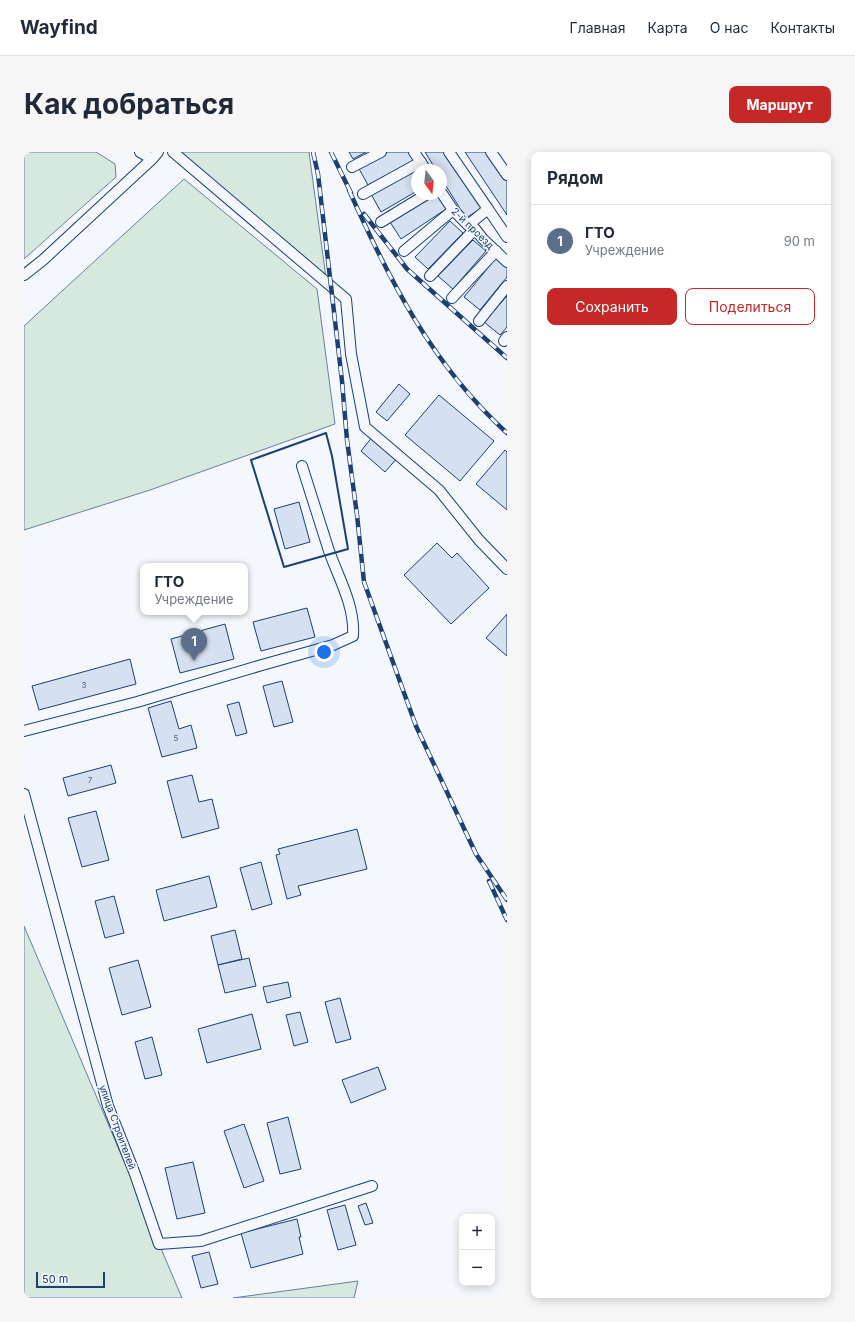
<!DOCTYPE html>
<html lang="ru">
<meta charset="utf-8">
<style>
:root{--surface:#fff;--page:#f6f6f7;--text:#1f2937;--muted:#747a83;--line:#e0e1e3;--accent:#c62828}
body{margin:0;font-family:Inter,sans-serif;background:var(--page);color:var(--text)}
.controls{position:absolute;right:12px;bottom:12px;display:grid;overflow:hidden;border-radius:8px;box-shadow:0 2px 10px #0003}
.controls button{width:36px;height:36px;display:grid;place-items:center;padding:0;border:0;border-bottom:1px solid var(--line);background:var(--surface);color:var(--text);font:20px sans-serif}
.compass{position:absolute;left:387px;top:12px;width:36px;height:36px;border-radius:50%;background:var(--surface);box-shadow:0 2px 10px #0003;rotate:165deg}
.scale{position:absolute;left:12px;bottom:10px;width:69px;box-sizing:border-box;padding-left:4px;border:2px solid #1d3f73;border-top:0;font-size:11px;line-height:14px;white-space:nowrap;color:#1d3f73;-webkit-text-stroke:3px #f4f7fb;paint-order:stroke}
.you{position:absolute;left:300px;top:500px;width:14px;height:14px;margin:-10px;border:3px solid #fff;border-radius:50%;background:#1a73e8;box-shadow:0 0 0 6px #1a73e833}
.badge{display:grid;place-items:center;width:26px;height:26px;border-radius:50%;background:var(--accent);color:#fff;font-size:13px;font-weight:700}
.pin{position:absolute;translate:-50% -33px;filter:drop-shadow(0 1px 2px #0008)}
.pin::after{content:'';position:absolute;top:21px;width:14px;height:12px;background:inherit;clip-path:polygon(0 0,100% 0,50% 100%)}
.popup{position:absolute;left:116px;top:411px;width:108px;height:52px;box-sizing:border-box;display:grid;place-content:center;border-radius:8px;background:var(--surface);filter:drop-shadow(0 1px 3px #0005);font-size:13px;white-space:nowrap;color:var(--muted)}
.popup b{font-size:15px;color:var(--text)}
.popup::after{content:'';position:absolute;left:50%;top:100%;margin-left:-8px;border:8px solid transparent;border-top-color:var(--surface)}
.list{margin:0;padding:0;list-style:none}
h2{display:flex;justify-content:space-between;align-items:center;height:52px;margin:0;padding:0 16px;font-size:17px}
h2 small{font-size:13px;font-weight:400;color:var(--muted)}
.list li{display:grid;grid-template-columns:26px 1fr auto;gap:12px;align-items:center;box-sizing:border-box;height:72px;padding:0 16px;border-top:1px solid var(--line)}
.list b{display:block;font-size:15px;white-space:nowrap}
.list p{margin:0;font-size:13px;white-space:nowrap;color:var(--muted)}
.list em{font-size:13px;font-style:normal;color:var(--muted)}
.actions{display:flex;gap:8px;padding:12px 16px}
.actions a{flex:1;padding:9px 0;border:1px solid var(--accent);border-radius:8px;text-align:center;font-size:14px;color:var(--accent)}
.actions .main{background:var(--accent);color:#fff}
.map{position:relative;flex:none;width:483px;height:1146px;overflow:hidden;border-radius:8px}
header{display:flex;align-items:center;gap:24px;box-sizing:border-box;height:56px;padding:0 20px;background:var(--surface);border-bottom:1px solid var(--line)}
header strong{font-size:19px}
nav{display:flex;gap:22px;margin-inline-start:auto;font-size:14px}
.intro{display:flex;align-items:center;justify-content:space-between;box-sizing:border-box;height:96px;padding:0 24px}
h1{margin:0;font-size:28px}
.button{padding:10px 18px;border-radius:8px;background:var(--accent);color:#fff;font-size:14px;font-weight:700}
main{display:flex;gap:24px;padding:0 24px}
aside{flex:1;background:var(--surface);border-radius:8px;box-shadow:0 2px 10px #0003}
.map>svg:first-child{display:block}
.green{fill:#d7e8df;stroke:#687fa3}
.building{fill:#d5e0f0;stroke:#1d3f73}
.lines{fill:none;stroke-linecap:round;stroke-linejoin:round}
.minor-casing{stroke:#1d3f73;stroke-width:12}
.minor{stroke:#f4f7fb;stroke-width:10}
.rail-casing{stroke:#1d3f73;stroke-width:4.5}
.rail{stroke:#f4f7fb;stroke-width:3;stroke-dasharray:9;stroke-linecap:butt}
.wall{stroke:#1d3f73;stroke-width:2}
.labels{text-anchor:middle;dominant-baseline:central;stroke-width:3;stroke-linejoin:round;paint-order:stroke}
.number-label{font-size:8px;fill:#4b6792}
.street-label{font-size:10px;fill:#1d3f73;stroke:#f4f7fb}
</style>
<header>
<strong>Wayfind</strong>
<nav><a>Главная</a><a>Карта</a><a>О нас</a><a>Контакты</a></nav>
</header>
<div class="intro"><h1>Как добраться</h1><a class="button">Маршрут</a></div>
<main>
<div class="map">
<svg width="483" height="1146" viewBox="0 0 483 1146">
<rect width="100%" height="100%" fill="#f4f7fb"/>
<g class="green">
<path d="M0,0H72L91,12L92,25L0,107Z"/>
<path d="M156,0H285L302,126Z"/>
<path d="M160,27L293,137L311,272L126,338L0,378V174Z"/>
<path d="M0,774L158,1146H0Z"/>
<path d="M334,1129L330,1146H209Z"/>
</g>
<g class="building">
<path d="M325,0H342L329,7Z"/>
<path d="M363,0H386L391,8L344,33L334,15Z"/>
<path d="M401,0H424L459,55L442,66L417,26V18H412Z"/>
<path d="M441,0H466L483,25V63Z"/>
<path d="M394,15L396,18H393V39L357,60L347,42Z"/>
<path d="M408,42H412L422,57L377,87L366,70Z"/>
<path d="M426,69L439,81L404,117L391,105Z"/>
<path d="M449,88L462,99L429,137L414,124Z"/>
<path d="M472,106L483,115V125L456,158L440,145Z"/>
<path d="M483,144V175L476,183L460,170Z"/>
<path d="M375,232L386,242L363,269L352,260Z"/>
<path d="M415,243L470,289L436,329L381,283Z"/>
<path d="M349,284L374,305L361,320L337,299Z"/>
<path d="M481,298L483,300V358L452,332Z"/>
<path d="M275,350L286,390L261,397L250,357Z"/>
<path d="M413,391L428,406L433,401L465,436L427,472L380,423Z"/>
<path d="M283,456L291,485L237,499L229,470Z"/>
<path d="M483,462V504L462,486Z"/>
<path d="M201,472L210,507L156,521L147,487Z"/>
<path d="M106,507L112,532L15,558L8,534Z"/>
<path d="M258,529L269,570L250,575L239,534Z"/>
<path d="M147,549L155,577L167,573L173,596L138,605L124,556Z"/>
<path d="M215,550L223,581L212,584L203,553Z"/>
<path d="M87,613L92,631L44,644L39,626Z"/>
<path d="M168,623L175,650L188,647L195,676L158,686L143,629Z"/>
<path d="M72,659L85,708L58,715L44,666Z"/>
<path d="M333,677L343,717L274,734L277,743L263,747L252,703L256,702L254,697Z"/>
<path d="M237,710L248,752L228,758L216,716Z"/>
<path d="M185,724L193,755L140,769L132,738Z"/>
<path d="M90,744L100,781L81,786L71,749Z"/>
<path d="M211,778L218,807L194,813L187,784Z"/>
<path d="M225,806L232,834L201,841L194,813Z"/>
<path d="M114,808L127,855L98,863L85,816Z"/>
<path d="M264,830L267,845L243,851L239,835Z"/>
<path d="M316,846L327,887L312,891L301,850Z"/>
<path d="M276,860L284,890L270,894L262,863Z"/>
<path d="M228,862L237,897L183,911L174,877Z"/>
<path d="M128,885L138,923L121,927L111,890Z"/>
<path d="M354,915L362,937L327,951L318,928Z"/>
<path d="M264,965L277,1017L256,1022L243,971Z"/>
<path d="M220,972L240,1029L220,1036L200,979Z"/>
<path d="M169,1010L181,1061L153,1067L141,1016Z"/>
<path d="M342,1051L349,1071L341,1073L334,1054Z"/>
<path d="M321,1053L332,1093L314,1098L303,1058Z"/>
<path d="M273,1067L277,1085H275L279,1102L227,1116L217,1081Z"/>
<path d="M185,1100L194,1132L177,1136L168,1104Z"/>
</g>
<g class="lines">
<defs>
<g id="minor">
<path d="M116,0L128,7"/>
<path d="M149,0L322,147L327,202L341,275L415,338L455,388L483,417"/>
<path d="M390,0L402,18"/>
<path d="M425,0L464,57L444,73"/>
<path d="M467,0L483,23"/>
<path d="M328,15L357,0"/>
<path d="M417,40L429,58L444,73L451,77L459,87L483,110"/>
<path d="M339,42L397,10"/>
<path d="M464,57L483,85"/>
<path d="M357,70L403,42"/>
<path d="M380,99L429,58"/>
<path d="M0,123L19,108L128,7L134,0"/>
<path d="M406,124L451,77"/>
<path d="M428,146L472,99"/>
<path d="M455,169L483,134"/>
<path d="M480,189L483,185"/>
<path d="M0,579L113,550L238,513L309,493L329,484C331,454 315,427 305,399C296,371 287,342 278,314"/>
<path d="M0,642L84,954L111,1022L135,1092L177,1089L348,1034"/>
</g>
</defs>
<use href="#minor" class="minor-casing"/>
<use href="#minor" class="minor"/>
<defs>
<g id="rail">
<path d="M289,0L294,22L318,229L323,288L333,363L340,430L392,574L452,702L483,748"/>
<path d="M307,0L327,41"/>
<path d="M325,38C365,128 409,214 483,281"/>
<path d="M340,62L383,117L483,206"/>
<path d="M465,729L483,768"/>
</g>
</defs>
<use href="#rail" class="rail-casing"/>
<use href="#rail" class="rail"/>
<path class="wall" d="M302,281L308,304L324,397L260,415L227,308Z"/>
</g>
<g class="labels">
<g class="number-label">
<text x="60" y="533">3</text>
<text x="152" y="586">5</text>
<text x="66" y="628">7</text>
</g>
<g class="street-label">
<text transform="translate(449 76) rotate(44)">2-й проезд</text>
<text transform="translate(94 975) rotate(70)">улица Строителей</text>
</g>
</g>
</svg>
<div class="controls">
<button>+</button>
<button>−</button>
</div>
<svg class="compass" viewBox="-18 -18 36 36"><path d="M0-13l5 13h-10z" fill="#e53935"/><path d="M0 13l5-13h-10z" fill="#747a83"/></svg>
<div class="scale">50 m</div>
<div class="you"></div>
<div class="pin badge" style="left:170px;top:509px;background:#5c6f8a">1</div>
<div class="popup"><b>ГТО</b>Учреждение</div>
</div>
<aside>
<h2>Рядом<small></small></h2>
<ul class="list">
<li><span class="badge" style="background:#5c6f8a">1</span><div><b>ГТО</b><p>Учреждение</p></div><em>90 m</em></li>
</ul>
<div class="actions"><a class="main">Сохранить</a><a>Поделиться</a></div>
</aside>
</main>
